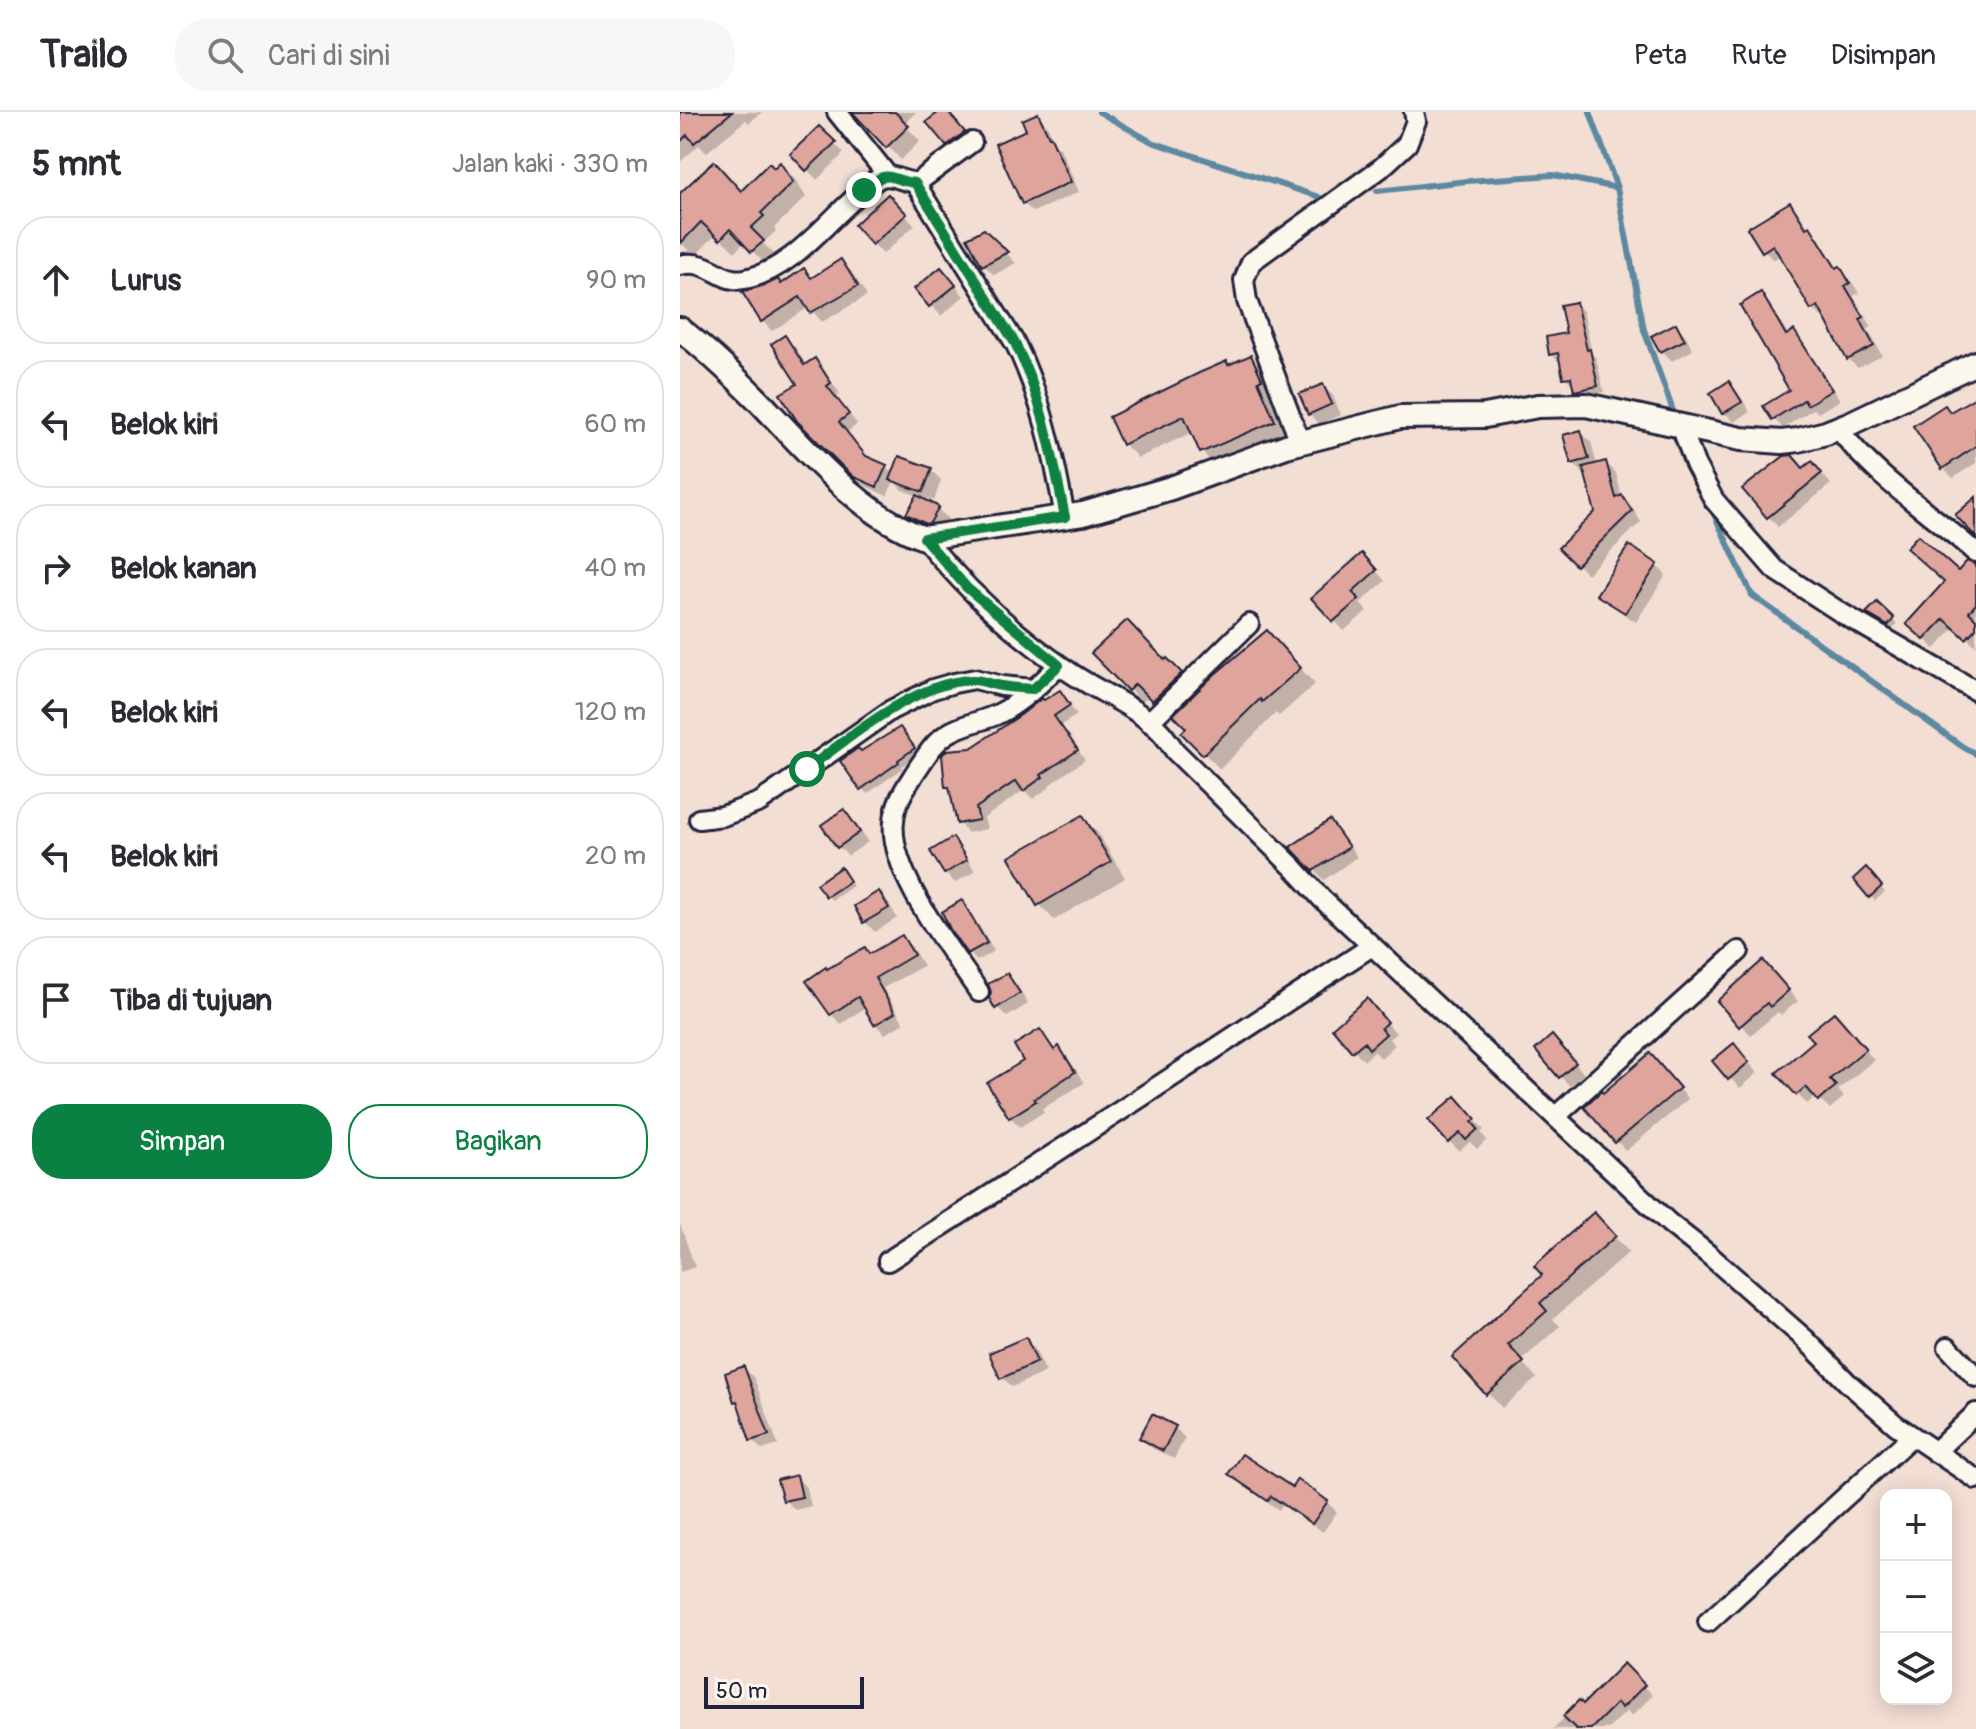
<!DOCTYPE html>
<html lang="id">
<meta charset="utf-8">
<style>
:root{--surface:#fff;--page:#f7f7f7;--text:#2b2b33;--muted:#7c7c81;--line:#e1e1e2;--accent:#0b8043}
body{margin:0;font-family:Pangolin,sans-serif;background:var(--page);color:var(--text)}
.controls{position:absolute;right:24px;bottom:24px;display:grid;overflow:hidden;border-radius:16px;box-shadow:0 4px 20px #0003}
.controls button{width:72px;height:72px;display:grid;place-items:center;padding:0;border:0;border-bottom:2px solid var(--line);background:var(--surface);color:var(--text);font:40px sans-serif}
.scale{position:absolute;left:24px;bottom:20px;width:160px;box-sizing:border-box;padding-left:8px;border:4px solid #22223b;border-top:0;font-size:22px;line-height:28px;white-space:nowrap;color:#22223b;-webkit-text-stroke:6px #fbf7ec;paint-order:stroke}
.stop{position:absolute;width:24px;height:24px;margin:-18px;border:6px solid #0b8043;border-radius:50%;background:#fff}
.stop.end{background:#0b8043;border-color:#fff;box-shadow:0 2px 8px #0008}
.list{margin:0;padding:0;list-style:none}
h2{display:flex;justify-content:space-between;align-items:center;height:104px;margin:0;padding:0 32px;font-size:34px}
h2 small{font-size:26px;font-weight:400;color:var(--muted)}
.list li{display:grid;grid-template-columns:52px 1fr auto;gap:24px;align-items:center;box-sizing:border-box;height:128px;margin:0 16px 16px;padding:0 16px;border:2px solid var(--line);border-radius:32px}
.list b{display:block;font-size:30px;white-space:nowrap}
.list em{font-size:26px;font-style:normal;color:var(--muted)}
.actions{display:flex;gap:16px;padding:24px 32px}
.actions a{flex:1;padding:18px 0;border:2px solid var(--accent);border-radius:32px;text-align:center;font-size:28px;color:var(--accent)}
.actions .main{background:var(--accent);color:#fff}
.icon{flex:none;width:44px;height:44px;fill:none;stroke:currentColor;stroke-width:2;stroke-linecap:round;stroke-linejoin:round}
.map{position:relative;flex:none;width:1296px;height:1617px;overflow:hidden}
header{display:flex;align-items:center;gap:48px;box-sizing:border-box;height:112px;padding:0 40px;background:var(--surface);border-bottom:2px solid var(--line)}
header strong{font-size:38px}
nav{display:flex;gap:44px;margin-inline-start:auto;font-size:28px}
.search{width:560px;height:72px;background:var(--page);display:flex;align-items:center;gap:20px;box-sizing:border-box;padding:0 28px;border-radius:32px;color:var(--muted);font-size:30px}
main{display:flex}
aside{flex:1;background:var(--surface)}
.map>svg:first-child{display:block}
.shadow{fill:#0003}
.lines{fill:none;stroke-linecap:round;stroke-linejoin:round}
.stream{stroke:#5c89a0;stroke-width:6}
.building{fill:#dfa59d;stroke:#22223b;stroke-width:2}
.minor-casing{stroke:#22223b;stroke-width:24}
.tertiary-casing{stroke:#22223b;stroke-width:28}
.minor{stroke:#fbf7ec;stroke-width:18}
.tertiary{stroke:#fbf7ec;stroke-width:22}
.route{stroke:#0b8043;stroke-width:10}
</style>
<header>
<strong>Trailo</strong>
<div class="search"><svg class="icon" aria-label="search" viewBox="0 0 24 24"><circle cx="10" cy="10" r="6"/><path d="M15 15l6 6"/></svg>Cari di sini</div>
<nav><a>Peta</a><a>Rute</a><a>Disimpan</a></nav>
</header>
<main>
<aside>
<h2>5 mnt<small>Jalan kaki · 330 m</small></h2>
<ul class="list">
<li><svg class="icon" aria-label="ahead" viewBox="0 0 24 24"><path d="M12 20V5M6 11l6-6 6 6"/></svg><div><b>Lurus</b></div><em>90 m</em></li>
<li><svg class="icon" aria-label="left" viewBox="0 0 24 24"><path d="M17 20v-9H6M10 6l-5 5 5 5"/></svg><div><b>Belok kiri</b></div><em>60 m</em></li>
<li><svg class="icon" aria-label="right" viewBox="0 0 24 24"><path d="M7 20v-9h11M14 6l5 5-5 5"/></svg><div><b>Belok kanan</b></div><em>40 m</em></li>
<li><svg class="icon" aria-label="left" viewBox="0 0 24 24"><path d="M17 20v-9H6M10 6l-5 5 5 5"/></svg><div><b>Belok kiri</b></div><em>120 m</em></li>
<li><svg class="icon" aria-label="left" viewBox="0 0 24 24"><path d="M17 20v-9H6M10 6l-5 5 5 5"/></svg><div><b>Belok kiri</b></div><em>20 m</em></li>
<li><svg class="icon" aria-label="arrive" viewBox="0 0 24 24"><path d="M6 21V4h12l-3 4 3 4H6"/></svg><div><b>Tiba di tujuan</b></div></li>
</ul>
<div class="actions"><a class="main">Simpan</a><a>Bagikan</a></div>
</aside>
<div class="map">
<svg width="1296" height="1617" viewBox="0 0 1296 1617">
<rect width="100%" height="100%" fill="#f3ded4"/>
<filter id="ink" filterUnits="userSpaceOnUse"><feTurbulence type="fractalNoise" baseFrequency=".0125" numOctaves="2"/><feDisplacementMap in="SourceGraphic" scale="16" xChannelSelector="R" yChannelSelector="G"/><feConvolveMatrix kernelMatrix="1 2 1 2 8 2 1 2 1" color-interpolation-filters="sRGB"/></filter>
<g filter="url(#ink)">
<g class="shadow">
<path d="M0,0H82L69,11L66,8L26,41L19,33L0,50Z"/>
<path d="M177,0H236L224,12L240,29L221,48Z"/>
<path d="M262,0H267L275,8L293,31L277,43L249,11Z"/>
<path d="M357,3L367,13L375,32L380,36L399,80L353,100L343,91L349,19Z"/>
<path d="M139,16L164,41L137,68L113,42Z"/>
<path d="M100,52L114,66L126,85L94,116L96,119L83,131L96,144L86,153L64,130L55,140L36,122L15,144L0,130V84L62,81Z"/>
<path d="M207,85L235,113L203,142L193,132Z"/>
<path d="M1110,92L1120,102L1129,117L1139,126L1158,157L1160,156L1169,166L1179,181L1173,184L1192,215L1188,217L1202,244L1178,256L1168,247L1146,204L1143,206L1133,197L1101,143L1093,148L1084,138Z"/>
<path d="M304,119L336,151L314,163L304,153Z"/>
<path d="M161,149L171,159L187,184L142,210L129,195L92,219L82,209L101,174L124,159L132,167Z"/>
<path d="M271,168L284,184L261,204L237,178Z"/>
<path d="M1080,182L1090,192L1109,224L1114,221L1123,230L1160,288L1138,301L1133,297L1103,316L1093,306L1112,279Z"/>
<path d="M896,192L903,199L912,242L916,246L924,280L903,285L896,278L894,272H892L885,265L882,248L878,249L871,242L888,223Z"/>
<path d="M996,213L1006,224L1013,238L992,249L982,239Z"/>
<path d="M105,225L115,235L127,254L135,249L145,259L160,282L155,285L177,312L167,321L188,347L206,355L214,363L251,358L261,368L254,389L240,384L239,386L258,397L268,407L260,420L258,421L239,412L229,402L239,384L222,378L214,369L207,384L186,374L119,308V273Z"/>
<path d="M571,245L585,259L595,282L591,283L608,324L536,355L522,340L513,320L458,346L444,332L549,254Z"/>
<path d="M1049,272L1059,282L1070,300L1054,310L1044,300Z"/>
<path d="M643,274L653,284L661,303L639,312L629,302Z"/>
<path d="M1296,287V351L1273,366L1263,356L1271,302Z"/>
<path d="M901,320L911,330L917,353L926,351L936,361L942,386L952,395L961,410L907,462L881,436L917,400L907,360L903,361L893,351Z"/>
<path d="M1132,351L1151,372L1098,415L1064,377L1124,358Z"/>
<path d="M976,453L986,463L956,510L929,492L919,482Z"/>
<path d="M692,454L705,469L680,491L687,499L664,519L634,486Z"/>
<path d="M1278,462L1296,468V534L1275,515L1255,537L1229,512L1266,471Z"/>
<path d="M1197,493L1217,512L1213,517L1189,501Z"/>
<path d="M602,536L635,572L599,604L596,601L540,657L504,621Z"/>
<path d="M414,541L487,549L513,576L486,600L469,583L462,590Z"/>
<path d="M379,581L397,603L381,613L405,648L369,673L370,675L353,687L344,678L304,706L307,717L288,721L279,711L272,680L267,674L292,638Z"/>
<path d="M226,623L239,643L222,654L223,656L187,682L182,676L181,641Z"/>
<path d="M164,699L174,709L188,730L168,744L158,734Z"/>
<path d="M403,705L418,721L445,766L374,808L359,792Z"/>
<path d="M650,710L660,720L677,745L644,768L614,735Z"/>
<path d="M272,728L282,738L295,759L275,771L265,761Z"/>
<path d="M1186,758L1205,780L1195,789L1175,767Z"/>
<path d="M165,762L173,774L152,788L147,784Z"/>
<path d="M199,782L209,792L217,806L195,820L185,810L176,795Z"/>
<path d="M282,790L290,799L314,839L297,849L289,841Z"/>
<path d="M222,825L232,835L243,854L203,876L224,911L205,922L195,912L186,895L161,912L151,902L184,837L191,844Z"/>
<path d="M1093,861L1118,889L1101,903L1098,900L1071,923L1061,913Z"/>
<path d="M327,863L337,873L348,892L327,905L317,895Z"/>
<path d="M696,899L716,921L709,927L715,933L701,946L694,939L684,949L655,916Z"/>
<path d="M1163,912L1194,948L1158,978L1164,985L1150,997L1136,984L1127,992L1117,982Z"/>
<path d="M360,919L376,939L379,937L389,947L404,971L362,997L364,1000L340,1015L330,1005L346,949Z"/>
<path d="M882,936L904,962L890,974L880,964Z"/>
<path d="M1063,944L1078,961L1060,976L1050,966Z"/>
<path d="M980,954L1008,987L946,1039L937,1029Z"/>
<path d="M786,997L804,1018L801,1021L807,1028L797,1037L790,1030L779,1039L769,1029Z"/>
<path d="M0,1112L15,1155L0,1160Z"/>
<path d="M928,1118L949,1140L873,1207L880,1214L841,1249L857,1266L822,1296L775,1245Z"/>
<path d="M345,1227L355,1237L366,1260L332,1275L322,1265Z"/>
<path d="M64,1256L74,1266L98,1333L82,1338L72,1328L60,1293L56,1289Z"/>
<path d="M495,1316L505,1326L494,1347L472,1336L462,1326Z"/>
<path d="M551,1362L612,1378L647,1390L657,1400L643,1420L602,1393L599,1398L561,1372Z"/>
<path d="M116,1365L126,1375L131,1394L115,1398L105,1388Z"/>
<path d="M944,1554L973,1583L952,1604L947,1599L928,1617H873L899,1591L902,1594Z"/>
</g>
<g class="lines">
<g class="stream">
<path d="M419,0L472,30L639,85"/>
<path d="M910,0L937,76L964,218L996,307"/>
<path d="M697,79L787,69L873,63L937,76"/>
<path d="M1031,396L1072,483L1283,635L1296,642"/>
</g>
</g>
<g class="building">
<path d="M0,0H52L14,31L7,23L0,30Z"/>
<path d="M172,0H215L229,14L206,36Z"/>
<path d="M259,0H268L285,20L266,34L246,10Z"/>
<path d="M358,1L369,25H371L391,70L342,92L315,32L346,18L342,8Z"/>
<path d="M139,14L156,30L126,59L110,42Z"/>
<path d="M34,49L61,79L89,51L94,56L100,50L113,70L81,101L84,104L71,116L84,129L71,140L50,117L40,128L21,110L0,132V81Z"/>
<path d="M208,82L227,102L192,133L174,113Z"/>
<path d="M1110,90L1126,116L1130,114L1156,156L1160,154L1170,171L1165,174L1184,205L1180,207L1194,234L1167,248L1138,194L1131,198L1093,133L1082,140L1067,116Z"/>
<path d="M304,117L328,140L302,154L287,126Z"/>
<path d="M161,147L178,174L130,201L120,185L81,210L62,180L88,172L98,167L101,172L124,156L131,166Z"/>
<path d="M261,155L276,173L249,195L234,177Z"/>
<path d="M1081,180L1106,223L1114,218L1152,278L1127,293L1124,288L1092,308L1083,294L1109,278L1060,193Z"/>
<path d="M896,190L907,238L910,237L918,274L894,279L891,265L883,266L878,241L869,243L866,225L886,221L880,193Z"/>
<path d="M996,211L1005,228L980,240L971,224Z"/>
<path d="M105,223L124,253L135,246L151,271L147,274L169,302L159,310L186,344L207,353L197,375L174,365L164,356L117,309L100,282L117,272L91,232Z"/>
<path d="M571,243L582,267L578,269L595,309L520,341L504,304L442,333L429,305L519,261L547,249L548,253Z"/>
<path d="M1049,269L1062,290L1042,302L1030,281Z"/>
<path d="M643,272L652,292L628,303L619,282Z"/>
<path d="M1296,285V334L1262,357L1233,314L1265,293L1270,300Z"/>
<path d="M901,318L909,347L891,352L883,323Z"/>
<path d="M1112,343L1123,356L1132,349L1142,361L1087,406L1062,377L1104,344Z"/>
<path d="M219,344L252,356L243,380L210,368Z"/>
<path d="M926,349L936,386L942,383L952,399L896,454L878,436L915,400L903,355Z"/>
<path d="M237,383L259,395L250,411L246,412L226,402Z"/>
<path d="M1296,385V425L1275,403Z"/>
<path d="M1238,423L1278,459L1287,449L1296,453V492L1289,500L1296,507V516L1286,527L1264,507L1244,528L1226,512L1264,470L1226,436Z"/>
<path d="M949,433L978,452L945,501L916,483Z"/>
<path d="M682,441L697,458L672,480L679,487L653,510L631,486Z"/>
<path d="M1197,490L1214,506L1208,514L1186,501Z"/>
<path d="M447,508L485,548L487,546L502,561L472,589L455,572L448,579L411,541Z"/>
<path d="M587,518L621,556L582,590L580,587L523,643L501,621L506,616L493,603L534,563Z"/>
<path d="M380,578L390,593L374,604L398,638L361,663L363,665L343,679L336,669L296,696L299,708L277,712L269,675H265L262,643L267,638L291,636L342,602L362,586L364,588Z"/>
<path d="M220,615L235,636L218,648L219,650L180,678L160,649L178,636L181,639Z"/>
<path d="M164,697L180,720L157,736L141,713Z"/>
<path d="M403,703L431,750L357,794L329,745Z"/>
<path d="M650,708L669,735L633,759L610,735Z"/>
<path d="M273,725L287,748L264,762L250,739Z"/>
<path d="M161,755L170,769L146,785L136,772Z"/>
<path d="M1186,755L1202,774L1189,786L1173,767Z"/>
<path d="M199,779L209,796L183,811L174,794Z"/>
<path d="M282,788L307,831L287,842L270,817L262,800Z"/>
<path d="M222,823L234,843L195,866L215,901L194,913L178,885L150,903L126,869L146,855L147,857L185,835L189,842Z"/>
<path d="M1083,848L1109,878L1090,895L1087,891L1059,915L1037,889Z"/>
<path d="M327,861L340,881L315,897L309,886L311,880L308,872Z"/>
<path d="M687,886L707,910L701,916L706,922L689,937L684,930L672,940L652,916Z"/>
<path d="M1154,900L1186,937L1150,967L1156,974L1138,989L1126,975L1116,983L1096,961L1134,929L1127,922Z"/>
<path d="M360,917L374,938L379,934L395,960L354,987L356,989L329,1006L307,971L343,949L334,933Z"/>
<path d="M872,923L896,951L879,966L855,938Z"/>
<path d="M1054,931L1069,950L1048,968L1032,949Z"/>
<path d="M970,941L1000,976L935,1031L904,995L921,979L923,981Z"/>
<path d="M776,984L796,1007L792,1010L798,1017L786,1028L780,1021L768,1031L748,1008Z"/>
<path d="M914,1100L936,1124L860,1191L867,1199L828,1233L844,1250L806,1283L772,1245L862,1163L854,1154Z"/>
<path d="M346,1225L357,1250L320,1267L309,1241Z"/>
<path d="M64,1254L89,1323L70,1329L57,1289L54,1290L45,1261Z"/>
<path d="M472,1302L496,1314L483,1339L459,1326Z"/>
<path d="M562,1342L612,1375L617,1367L648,1389L632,1412L591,1384L588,1389L548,1362Z"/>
<path d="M117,1363L122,1385L103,1389L97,1368Z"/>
<path d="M944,1551L965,1573L942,1596L937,1591L911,1617H896L883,1604L899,1588L903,1592Z"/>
</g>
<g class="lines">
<defs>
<g id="minor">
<path d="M157,0L208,64"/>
<path d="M235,71L335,231C362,285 374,345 385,405"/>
<path d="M0,153C31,146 40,172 65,167C118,157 156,95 199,66C214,60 224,72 238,70L292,30"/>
<path d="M1001,314L1015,352L1034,388L1094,457L1163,502L1296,579"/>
<path d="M1158,316C1195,366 1250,400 1296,441"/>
<path d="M620,330L567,189L564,168L571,150L701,56L727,32L736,9L734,0"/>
<path d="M244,426C285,477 334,522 388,559C418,580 454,593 480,619C486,625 490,632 495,639L614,756L642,787L989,1111L1028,1142L1125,1227L1167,1270L1216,1313L1296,1367"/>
<path d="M469,610L569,512"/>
<path d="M19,707L43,704L80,690L211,598L253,577L274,571L295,567L322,574L353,577"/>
<path d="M299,880C271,838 208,760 214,709C215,690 226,675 236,659C245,646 253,631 267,622C282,612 301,610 318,602C341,591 361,571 379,553"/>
<path d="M876,1004L1059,839"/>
<path d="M208,1149L440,999L692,834"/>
<path d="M1268,1235L1296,1265"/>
<path d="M1255,1340L1296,1301"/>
<path d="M1028,1510L1232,1324"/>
</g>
<path id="tertiary" d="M0,217C28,239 53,263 78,288C124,336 181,404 244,426L403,402L491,376L606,334L720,305L805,304L858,294L906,293L1061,327L1102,330L1118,328L1146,321L1171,311L1296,251"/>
</defs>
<use href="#minor" class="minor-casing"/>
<use href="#tertiary" class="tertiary-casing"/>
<use href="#minor" class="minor"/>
<use href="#tertiary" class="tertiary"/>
</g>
</g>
<g class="lines" filter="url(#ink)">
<path class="route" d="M127,657C170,625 236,570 291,568C301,567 311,573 322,574C332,576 343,576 353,577L379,553L287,476L244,426L385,405C373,345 362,285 335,231L235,71C206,68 211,54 184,78"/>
</g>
</svg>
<div class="controls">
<button>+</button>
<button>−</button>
<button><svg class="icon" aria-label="layers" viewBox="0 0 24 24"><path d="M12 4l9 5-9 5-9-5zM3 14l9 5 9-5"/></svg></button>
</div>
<div class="scale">50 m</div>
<div class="stop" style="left:127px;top:657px"></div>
<div class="stop end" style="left:184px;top:78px"></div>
</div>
</main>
